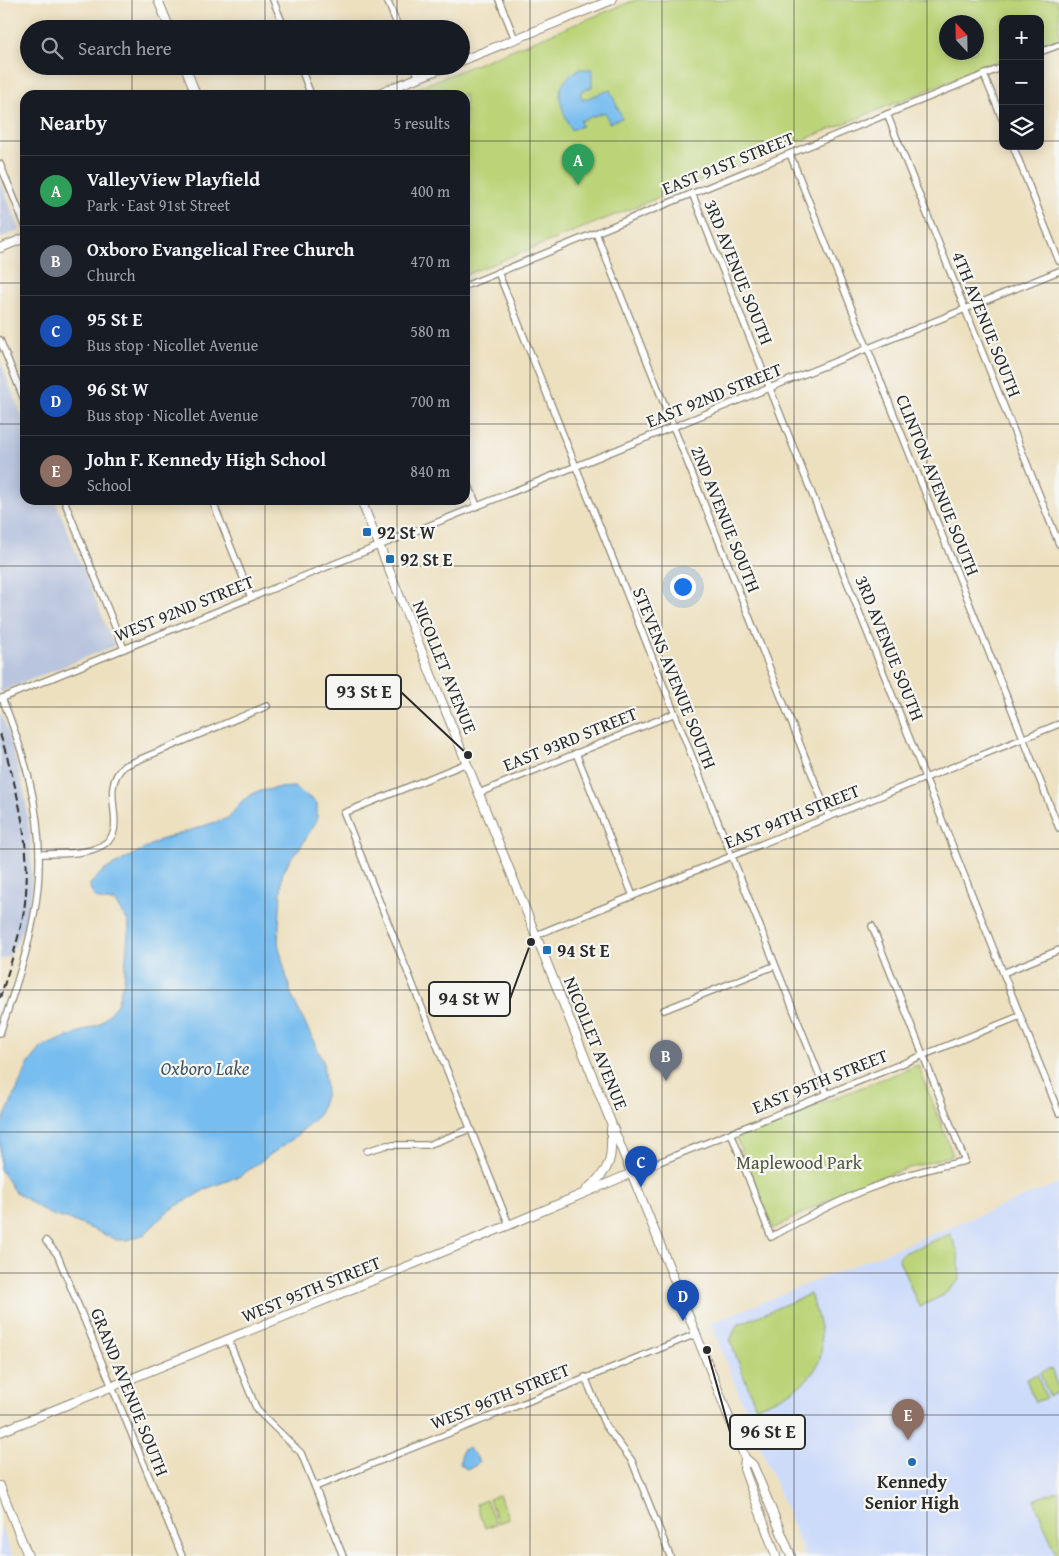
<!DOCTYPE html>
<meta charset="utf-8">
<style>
:root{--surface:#171b24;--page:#242831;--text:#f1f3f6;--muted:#9ea1a6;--line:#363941;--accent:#b45309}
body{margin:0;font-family:"Gentium Book Plus",serif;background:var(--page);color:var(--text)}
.controls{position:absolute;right:15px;top:15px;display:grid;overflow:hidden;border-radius:10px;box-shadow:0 2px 12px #0003}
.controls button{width:45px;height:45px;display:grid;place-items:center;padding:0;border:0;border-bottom:1px solid var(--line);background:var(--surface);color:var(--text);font:25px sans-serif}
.compass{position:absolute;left:939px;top:15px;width:45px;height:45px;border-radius:50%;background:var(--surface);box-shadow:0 2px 12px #0003;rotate:338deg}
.you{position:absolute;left:682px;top:586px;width:18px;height:18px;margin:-12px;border:4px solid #fff;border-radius:50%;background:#1a73e8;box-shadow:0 0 0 8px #1a73e833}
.badge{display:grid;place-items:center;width:32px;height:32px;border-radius:50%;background:var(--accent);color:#fff;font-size:16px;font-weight:700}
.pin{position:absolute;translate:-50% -41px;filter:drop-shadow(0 1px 2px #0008)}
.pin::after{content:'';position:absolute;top:26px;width:18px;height:15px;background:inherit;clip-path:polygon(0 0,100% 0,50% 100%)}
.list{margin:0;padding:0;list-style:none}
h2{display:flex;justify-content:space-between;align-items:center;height:65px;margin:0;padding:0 20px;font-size:21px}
h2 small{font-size:16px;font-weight:400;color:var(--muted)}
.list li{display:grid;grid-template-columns:32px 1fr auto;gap:15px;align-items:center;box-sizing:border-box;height:70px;padding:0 20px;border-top:1px solid var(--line)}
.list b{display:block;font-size:19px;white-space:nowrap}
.list p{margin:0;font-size:16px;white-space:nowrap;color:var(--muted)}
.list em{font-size:16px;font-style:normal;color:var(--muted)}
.icon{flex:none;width:28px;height:28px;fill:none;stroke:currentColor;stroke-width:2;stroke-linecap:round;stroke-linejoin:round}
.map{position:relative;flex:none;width:1059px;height:1556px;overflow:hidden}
.search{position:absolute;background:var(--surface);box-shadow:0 2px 12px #0003;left:20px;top:20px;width:450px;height:55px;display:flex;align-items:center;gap:12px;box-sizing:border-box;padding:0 18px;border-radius:28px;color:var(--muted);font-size:19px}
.panel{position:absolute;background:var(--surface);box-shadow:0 2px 12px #0003;left:20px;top:90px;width:450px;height:415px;border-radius:15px}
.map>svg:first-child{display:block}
.built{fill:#cddbfa}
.industrial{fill:#b9c5de}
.green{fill:#bbd478;stroke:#738052;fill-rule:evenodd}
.water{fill:#78bdef;stroke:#52748d}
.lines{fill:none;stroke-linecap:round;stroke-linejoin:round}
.street-casing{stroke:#8c8675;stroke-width:8}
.secondary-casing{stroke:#8c8675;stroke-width:10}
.street{stroke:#fff;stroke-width:5.5}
.secondary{stroke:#fff;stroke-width:8}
.rail{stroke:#2b2b2b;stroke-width:2;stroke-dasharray:8 4;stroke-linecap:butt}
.grid{fill:none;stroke:#2b2b2b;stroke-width:1;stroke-opacity:0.55}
.poi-dot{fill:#1f6fb2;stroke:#f6f6f2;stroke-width:2}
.labels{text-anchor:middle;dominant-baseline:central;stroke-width:4.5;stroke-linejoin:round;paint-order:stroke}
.street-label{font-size:18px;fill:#2b2b2b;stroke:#f6f6f2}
.poi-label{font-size:18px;font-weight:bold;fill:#2b2b2b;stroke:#f6f6f2;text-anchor:start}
.park-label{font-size:18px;fill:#4f553e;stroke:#f6f6f2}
.water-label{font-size:19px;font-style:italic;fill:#425766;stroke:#f6f6f2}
.leader{fill:none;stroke:#2b2b2b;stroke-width:2}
.callout-dot{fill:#2b2b2b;stroke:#f6f6f2;stroke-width:2}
.callout{fill:#f6f6f2;stroke:#2b2b2b;stroke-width:2}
.callout-label{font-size:19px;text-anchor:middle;font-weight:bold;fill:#2b2b2b}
</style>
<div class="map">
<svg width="1059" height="1556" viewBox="0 0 1059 1556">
<rect width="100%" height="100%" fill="#f6f6f2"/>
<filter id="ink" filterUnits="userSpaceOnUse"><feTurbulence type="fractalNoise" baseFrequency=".02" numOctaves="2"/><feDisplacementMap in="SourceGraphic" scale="10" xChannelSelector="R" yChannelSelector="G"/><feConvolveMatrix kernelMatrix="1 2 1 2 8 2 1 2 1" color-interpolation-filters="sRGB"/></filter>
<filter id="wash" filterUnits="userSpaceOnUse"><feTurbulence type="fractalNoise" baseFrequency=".0096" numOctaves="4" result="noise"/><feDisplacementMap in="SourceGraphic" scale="20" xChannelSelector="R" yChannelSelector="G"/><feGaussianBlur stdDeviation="1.12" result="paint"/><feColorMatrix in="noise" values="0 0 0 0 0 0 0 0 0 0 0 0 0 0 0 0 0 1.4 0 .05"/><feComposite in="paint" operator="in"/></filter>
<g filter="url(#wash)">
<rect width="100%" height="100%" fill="#ede0bf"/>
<g class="built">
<path d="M1059,1183V1556H805L710,1323Z"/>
<path d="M0,1525L12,1556H0Z"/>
</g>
<g class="industrial">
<path d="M0,181L20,230L0,238Z"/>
<path d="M0,361L25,424V500H55L114,646L0,692Z"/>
<path d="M0,712L9,734L24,791L31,843L32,892L24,928L10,956L0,960Z"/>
</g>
<g class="green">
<path d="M635,0H1056L1059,8V38L1040,45V19H1003V60L465,275V95H400ZM946,22H976V52H946Z"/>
<path d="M918,1065L953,1155L893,1173L835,1196L773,1229L736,1137Z"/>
<path d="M950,1234L958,1252L960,1280L942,1296L919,1307L899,1260L901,1254Z"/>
<path d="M810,1294C835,1360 821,1383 756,1407L730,1341L737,1325Z"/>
<path d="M1051,1368L1059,1392L1049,1396L1040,1373Z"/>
<path d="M1037,1374L1046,1398L1035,1402L1026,1379Z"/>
<path d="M1059,1490V1556H1057L1034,1500Z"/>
<path d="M499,1495L509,1519L498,1523L489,1499Z"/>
<path d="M486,1500L496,1524L485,1528L476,1504Z"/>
</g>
<g class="water">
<path d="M579,69H592V87L580,92L582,100L610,90L622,118L609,123L605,112L580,121L582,126L571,130C560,103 550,87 579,69Z"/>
<path d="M294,787L317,803V820L302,845L289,861L282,875L278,943L291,994L323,1061L326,1093L319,1115L294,1138L240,1176L208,1188L168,1211L145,1234L128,1240H117L69,1219L50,1215L14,1191L0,1169V1127L29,1063L42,1047L100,1024L117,1004L124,980L129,923L114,901C100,902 91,899 90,884L103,871L160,840L228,818L243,800L256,792L276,788Z"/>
<path d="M468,1448L476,1456L479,1462L475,1466L466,1469L460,1464L462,1450Z"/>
</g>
</g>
<g filter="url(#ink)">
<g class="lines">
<defs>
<g id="street">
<path d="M273,0L285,29"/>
<path d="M387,0L399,29"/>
<path d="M499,0L515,39"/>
<path d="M1040,52L1059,45"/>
<path d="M300,66L311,95"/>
<path d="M414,66L419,78"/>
<path d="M984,75L1003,121"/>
<path d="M887,114L1059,544"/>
<path d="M1013,146L1059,261"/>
<path d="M790,154L1059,828"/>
<path d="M0,164L25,225"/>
<path d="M692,193L1059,1113"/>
<path d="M596,233L829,817"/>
<path d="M498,272L827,1094"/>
<path d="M465,286L1003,67"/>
<path d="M0,340L25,402"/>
<path d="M465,475L477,506"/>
<path d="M64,500L124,649"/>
<path d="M212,500L251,597"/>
<path d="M0,699L1059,271"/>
<path d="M576,753L633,896"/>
<path d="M467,763L344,813L509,1225"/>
<path d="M479,793L673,714"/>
<path d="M39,854C56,853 77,855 94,849C138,834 94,794 124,766L267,706"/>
<path d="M536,935L1059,724"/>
<path d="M1003,973L1059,950"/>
<path d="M664,1010L774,966"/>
<path d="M0,1033C18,981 38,923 39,867C41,809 24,752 2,698"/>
<path d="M731,1133L771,1237C837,1200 890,1175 965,1161L872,926"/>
<path d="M367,1151L387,1145H428L470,1129"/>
<path d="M632,1173L1020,1016"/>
<path d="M46,1241L57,1254L182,1556"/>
<path d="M228,1339L257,1410L301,1453L343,1556"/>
<path d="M585,1377L605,1425L632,1461L670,1556"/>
<path d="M315,1487L696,1334"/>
</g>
<g id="secondary">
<path d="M158,0L170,29"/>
<path d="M461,61L612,0"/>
<path d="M185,66L196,95"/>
<path d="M374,95L448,66"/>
<path d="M0,248L25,238"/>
<path d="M361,500L696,1334L745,1458L744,1469L776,1556"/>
<path d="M587,1189C612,1169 612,1159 611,1128"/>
<path d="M0,1432L509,1225L632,1173"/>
<path d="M745,1458L753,1465L791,1556"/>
<path d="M0,1486L28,1556"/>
</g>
</defs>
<use href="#street" class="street-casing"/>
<use href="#secondary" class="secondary-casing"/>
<use href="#street" class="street"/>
<use href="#secondary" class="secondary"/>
<path class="rail" d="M0,734C19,793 35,859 22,921C16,947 8,973 0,998"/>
</g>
</g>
<path class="grid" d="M132,0V29M265,0V29M397,0V29M530,0V1556M662,0V1556M794,0V1556M927,0V1556M132,66V95M265,66V95M397,66V95M0,141H25M465,141H1003M1040,141H1059M0,283H25M465,283H1059M0,424H25M465,424H1059M132,500V1556M265,500V1556M397,500V1556M0,566H1059M0,707H1059M0,849H1059M0,990H1059M0,1132H1059M0,1273H1059M0,1415H1059"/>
<g class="poi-dot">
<rect x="362" y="527" width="10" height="10" rx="2.5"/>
<rect x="385" y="554" width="10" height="10" rx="2.5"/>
<rect x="542" y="945" width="10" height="10" rx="2.5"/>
<circle cx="912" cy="1462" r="5"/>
</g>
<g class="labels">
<g class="street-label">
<text transform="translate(728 163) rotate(-22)">EAST 91ST STREET</text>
<text transform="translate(739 272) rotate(68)">3RD AVENUE SOUTH</text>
<text transform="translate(987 324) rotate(68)">4TH AVENUE SOUTH</text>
<text transform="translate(714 395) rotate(-22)">EAST 92ND STREET</text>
<text transform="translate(938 485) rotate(68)">CLINTON AVENUE SOUTH</text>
<text transform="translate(726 519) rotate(68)">2ND AVENUE SOUTH</text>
<text transform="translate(184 608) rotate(-22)">WEST 92ND STREET</text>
<text transform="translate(890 648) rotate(68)">3RD AVENUE SOUTH</text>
<text transform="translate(445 667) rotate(68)">NICOLLET AVENUE</text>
<text transform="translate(675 678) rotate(68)">STEVENS AVENUE SOUTH</text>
<text transform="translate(570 739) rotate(-22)">EAST 93RD STREET</text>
<text transform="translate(792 816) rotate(-22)">EAST 94TH STREET</text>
<text transform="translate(596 1043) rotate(68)">NICOLLET AVENUE</text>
<text transform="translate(820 1081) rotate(-22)">EAST 95TH STREET</text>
<text transform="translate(311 1289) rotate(-22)">WEST 95TH STREET</text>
<text transform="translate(130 1392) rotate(68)">GRAND AVENUE SOUTH</text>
<text transform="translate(500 1396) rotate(-22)">WEST 96TH STREET</text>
</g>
<g class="poi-label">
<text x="377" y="532">92 St W</text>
<text x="400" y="559">92 St E</text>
<text x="557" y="950">94 St E</text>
<text x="912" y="1481" text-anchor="middle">Kennedy<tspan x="912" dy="21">Senior High</tspan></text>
</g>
<g class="park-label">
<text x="799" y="1162">Maplewood Park</text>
</g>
<g class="water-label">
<text x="205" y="1068">Oxboro Lake</text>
</g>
</g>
<path class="leader" d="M468 755L401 692M531 942L510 999M707 1350L730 1432"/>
<g class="callout-dot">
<circle cx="468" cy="755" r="5"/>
<circle cx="531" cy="942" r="5"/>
<circle cx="707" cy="1350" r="5"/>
</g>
<g class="callout">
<rect x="326" y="675" width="75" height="34" rx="5"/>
<rect x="429" y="982" width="81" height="34" rx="5"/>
<rect x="730" y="1415" width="75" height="34" rx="5"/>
</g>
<g class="callout-label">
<text x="364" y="698">93 St E</text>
<text x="469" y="1005">94 St W</text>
<text x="768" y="1438">96 St E</text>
</g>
</svg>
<div class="controls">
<button>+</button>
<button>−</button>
<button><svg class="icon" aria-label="layers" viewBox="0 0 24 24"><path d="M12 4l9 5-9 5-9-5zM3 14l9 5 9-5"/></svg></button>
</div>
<svg class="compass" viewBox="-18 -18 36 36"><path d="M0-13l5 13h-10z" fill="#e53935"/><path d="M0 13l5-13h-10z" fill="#9ea1a6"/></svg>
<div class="you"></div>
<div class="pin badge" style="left:578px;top:185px;background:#2e9e5b">A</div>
<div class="pin badge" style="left:666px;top:1081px;background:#6b7280">B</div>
<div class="pin badge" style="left:641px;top:1187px;background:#1a4fb4">C</div>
<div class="pin badge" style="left:683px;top:1321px;background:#1a4fb4">D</div>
<div class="pin badge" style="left:908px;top:1440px;background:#8d6e63">E</div>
<div class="search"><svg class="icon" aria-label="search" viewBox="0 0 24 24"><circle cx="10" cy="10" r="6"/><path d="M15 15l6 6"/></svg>Search here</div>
<section class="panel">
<h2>Nearby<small>5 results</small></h2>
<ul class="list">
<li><span class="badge" style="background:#2e9e5b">A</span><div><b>ValleyView Playfield</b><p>Park · East 91st Street</p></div><em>400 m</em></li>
<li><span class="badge" style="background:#6b7280">B</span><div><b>Oxboro Evangelical Free Church</b><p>Church</p></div><em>470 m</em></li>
<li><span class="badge" style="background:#1a4fb4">C</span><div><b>95 St E</b><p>Bus stop · Nicollet Avenue</p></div><em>580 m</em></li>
<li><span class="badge" style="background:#1a4fb4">D</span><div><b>96 St W</b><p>Bus stop · Nicollet Avenue</p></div><em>700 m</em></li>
<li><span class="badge" style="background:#8d6e63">E</span><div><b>John F. Kennedy High School</b><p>School</p></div><em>840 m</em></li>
</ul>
</section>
</div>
